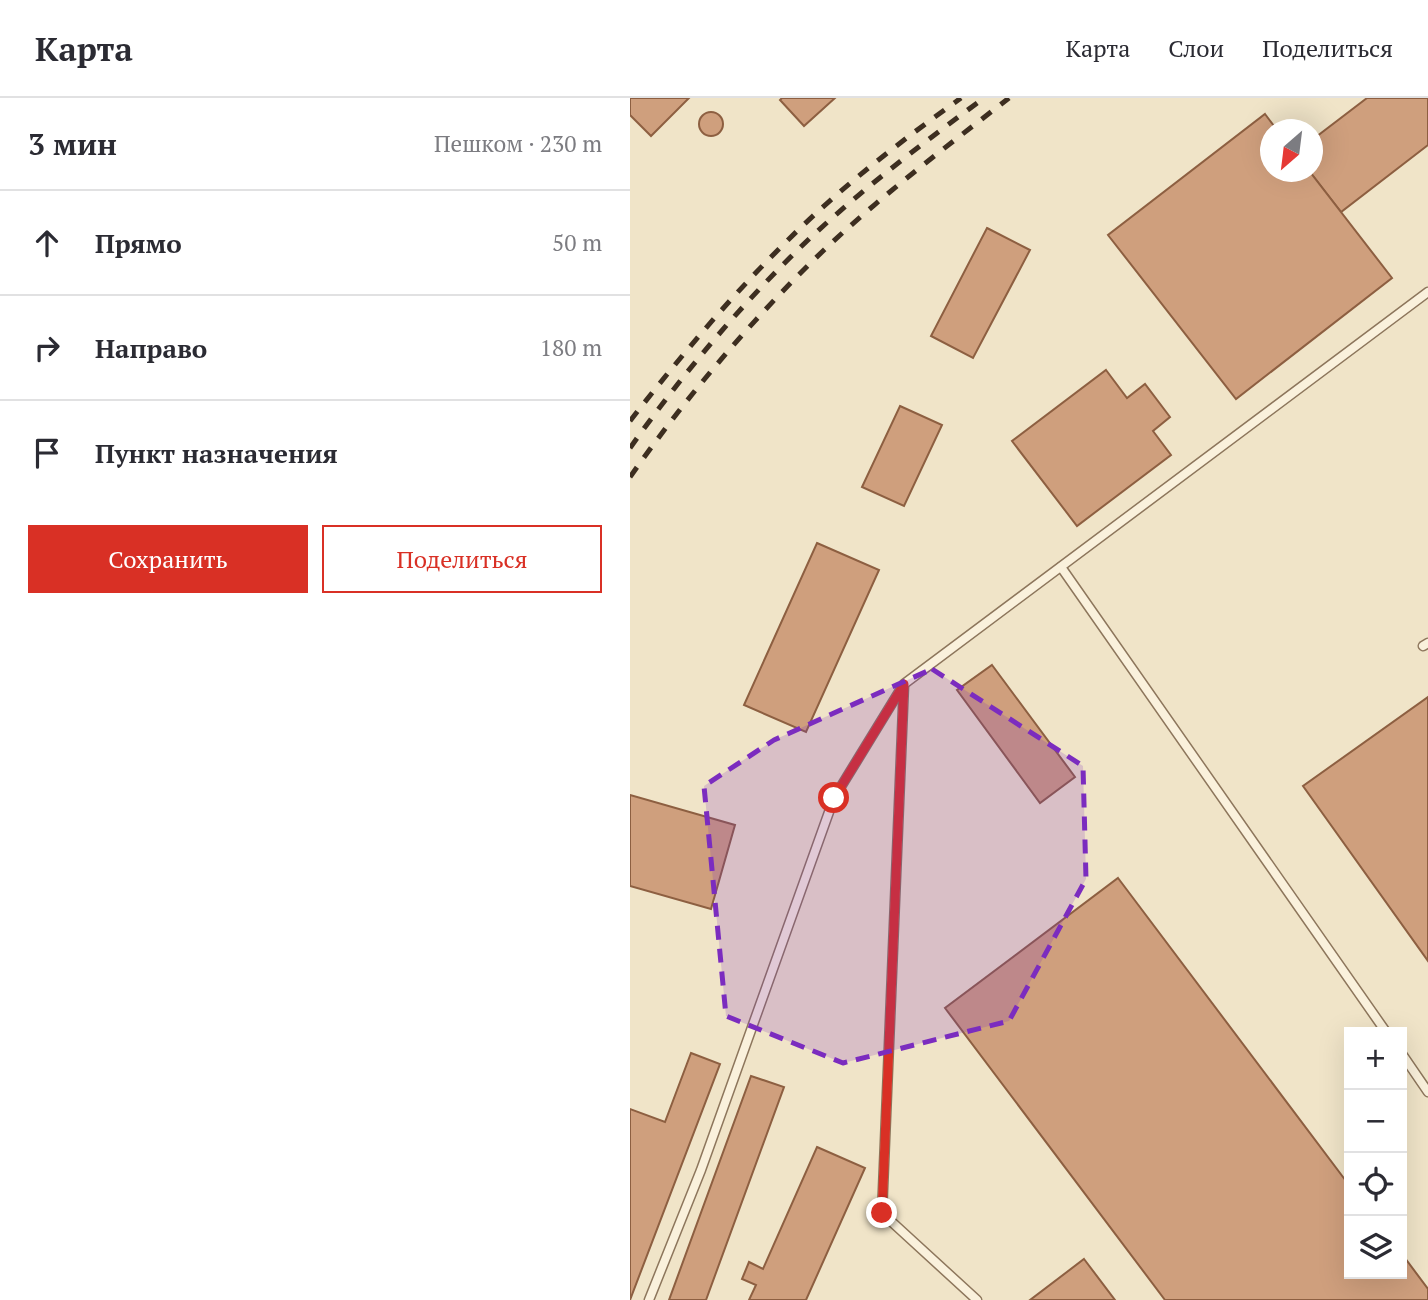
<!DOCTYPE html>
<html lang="ru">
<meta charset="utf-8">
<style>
:root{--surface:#fff;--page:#f2f2f3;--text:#2b2b33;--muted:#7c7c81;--line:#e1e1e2;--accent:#d93025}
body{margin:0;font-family:"PT Serif",serif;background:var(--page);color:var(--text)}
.controls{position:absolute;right:21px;bottom:21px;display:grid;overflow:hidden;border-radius:0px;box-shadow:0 7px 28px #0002}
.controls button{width:63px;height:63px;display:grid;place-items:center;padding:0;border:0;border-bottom:2px solid var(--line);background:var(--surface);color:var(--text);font:35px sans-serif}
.compass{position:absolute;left:630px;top:21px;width:63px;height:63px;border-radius:50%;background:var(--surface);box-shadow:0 7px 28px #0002;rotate:208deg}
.stop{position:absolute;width:21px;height:21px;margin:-16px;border:5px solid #d93025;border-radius:50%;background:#fff}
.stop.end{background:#d93025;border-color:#fff;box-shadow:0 2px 7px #0008}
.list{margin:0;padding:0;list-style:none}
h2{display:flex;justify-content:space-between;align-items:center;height:91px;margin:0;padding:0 28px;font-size:30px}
h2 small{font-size:23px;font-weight:400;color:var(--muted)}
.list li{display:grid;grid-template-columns:46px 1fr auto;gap:21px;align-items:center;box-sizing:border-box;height:105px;padding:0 28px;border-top:2px solid var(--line)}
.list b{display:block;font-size:26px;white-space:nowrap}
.list em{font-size:23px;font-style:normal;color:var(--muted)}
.actions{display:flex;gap:14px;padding:21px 28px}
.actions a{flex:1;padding:16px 0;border:2px solid var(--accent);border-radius:0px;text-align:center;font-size:24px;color:var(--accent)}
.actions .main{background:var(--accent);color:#fff}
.icon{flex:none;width:38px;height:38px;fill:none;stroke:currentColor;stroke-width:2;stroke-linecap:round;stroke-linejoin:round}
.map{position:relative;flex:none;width:798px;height:1202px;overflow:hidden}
header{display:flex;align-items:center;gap:42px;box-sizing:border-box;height:98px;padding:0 35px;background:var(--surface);border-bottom:2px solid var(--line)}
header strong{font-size:33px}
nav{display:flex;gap:38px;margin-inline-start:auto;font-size:24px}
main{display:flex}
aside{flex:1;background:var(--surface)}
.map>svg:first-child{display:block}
.building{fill:#cf9f7d;stroke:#8d5f41;stroke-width:2}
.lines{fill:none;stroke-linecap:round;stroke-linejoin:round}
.service-casing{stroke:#8d765c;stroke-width:11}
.service{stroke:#faf1dc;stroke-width:8}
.rail{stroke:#3d2e20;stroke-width:5;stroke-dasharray:12 12;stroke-linecap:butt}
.route{stroke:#d93025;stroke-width:9}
.marked{fill:#7b2cbf;fill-opacity:0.2;stroke:#7b2cbf;stroke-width:5;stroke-dasharray:14 9;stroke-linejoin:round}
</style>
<header>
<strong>Карта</strong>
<nav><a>Карта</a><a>Слои</a><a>Поделиться</a></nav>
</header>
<main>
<aside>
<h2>3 мин<small>Пешком · 230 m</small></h2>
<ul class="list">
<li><svg class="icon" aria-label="ahead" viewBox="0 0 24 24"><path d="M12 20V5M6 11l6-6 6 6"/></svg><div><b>Прямо</b></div><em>50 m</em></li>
<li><svg class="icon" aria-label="right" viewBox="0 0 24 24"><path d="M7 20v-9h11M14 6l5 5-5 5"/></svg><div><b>Направо</b></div><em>180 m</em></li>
<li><svg class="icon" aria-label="arrive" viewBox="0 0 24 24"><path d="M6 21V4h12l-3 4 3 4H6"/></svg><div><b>Пункт назначения</b></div></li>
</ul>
<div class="actions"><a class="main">Сохранить</a><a>Поделиться</a></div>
</aside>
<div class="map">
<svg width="798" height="1202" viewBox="0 0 798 1202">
<rect width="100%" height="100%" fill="#f0e4c8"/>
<g class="building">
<path d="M0,0H59L21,38L0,17Z"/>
<path d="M152,0H205L174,28L150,2Z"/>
<path d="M737,0H798V47L711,114L680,74H682V42Z"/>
<circle cx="81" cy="26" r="12"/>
<path d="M635,16L647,32H640V74H680L762,180L606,301L478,137Z"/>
<path d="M357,130L400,152L343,260L301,238Z"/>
<path d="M476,272L497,300L515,286L540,319L523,333L541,357L447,428L382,343Z"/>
<path d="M270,308L312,327L274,408L232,389Z"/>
<path d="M187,445L249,472L176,634L114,607Z"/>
<path d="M362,567L445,679L410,705L327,592Z"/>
<path d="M798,599V863L673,688Z"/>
<path d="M0,697L105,727L81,811L0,788Z"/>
<path d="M488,780L719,1087V1176H772V1156L798,1191V1202H535L315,910Z"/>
<path d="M61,955L90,966L0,1202V1011L35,1024Z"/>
<path d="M121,978L154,989L76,1202H39Z"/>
<path d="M187,1049L235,1070L176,1202H119L126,1187L112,1181L119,1164L133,1171Z"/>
<path d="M454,1161L485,1202H400Z"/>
</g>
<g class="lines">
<defs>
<g id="service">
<path d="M431,469L756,934"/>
<path d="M793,548L798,545"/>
<path d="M772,956L798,994"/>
<path d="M19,1202L71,1072L204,700L272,589"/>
<path d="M347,1202L252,1115L274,586L798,194"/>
</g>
</defs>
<use href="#service" class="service-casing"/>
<use href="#service" class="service"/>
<g class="rail">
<path d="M0,323C49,260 101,198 158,142C211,89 271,43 331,0"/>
<path d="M0,350C53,275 114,203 180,140C235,89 294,44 354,0"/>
<path d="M0,379C57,298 122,221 194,152C252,97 316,49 379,0"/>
</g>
</g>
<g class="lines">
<path class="route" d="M204,700L274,586L252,1115"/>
</g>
<path class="marked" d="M302,571L453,668L456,781L379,923L213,965L96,918L74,688L144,642Z"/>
</svg>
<div class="controls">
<button>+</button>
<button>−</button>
<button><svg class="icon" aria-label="locate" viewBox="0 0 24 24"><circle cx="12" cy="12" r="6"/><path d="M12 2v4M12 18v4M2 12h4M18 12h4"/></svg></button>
<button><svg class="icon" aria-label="layers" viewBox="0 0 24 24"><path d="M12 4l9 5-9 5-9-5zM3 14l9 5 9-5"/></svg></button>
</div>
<svg class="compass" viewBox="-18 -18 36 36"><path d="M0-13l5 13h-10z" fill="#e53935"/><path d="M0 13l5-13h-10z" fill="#7c7c81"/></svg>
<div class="stop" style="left:204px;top:700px"></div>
<div class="stop end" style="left:252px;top:1115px"></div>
</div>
</main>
